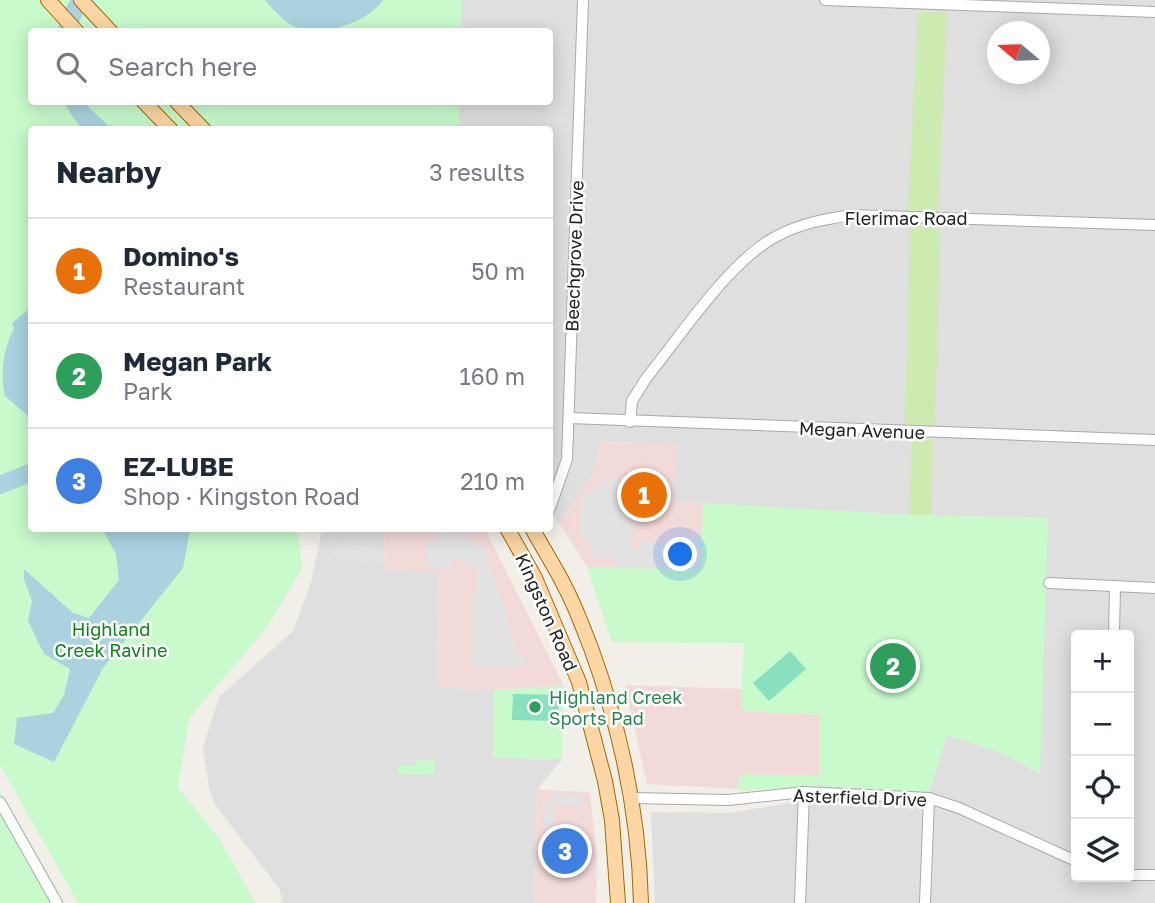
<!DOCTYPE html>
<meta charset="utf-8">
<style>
:root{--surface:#fff;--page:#f6f6f7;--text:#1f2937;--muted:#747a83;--line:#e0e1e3;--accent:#0f766e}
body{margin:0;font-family:"Golos Text",sans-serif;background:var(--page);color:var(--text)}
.controls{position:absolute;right:21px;bottom:21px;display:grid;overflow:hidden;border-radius:7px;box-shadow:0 4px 18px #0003}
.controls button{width:63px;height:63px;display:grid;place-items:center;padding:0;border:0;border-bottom:2px solid var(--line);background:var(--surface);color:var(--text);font:35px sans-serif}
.compass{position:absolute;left:987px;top:21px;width:63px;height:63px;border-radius:50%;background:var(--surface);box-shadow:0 4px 18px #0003;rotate:289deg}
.you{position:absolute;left:681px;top:555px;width:24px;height:24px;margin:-18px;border:5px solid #fff;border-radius:50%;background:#1a73e8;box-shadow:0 0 0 10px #1a73e833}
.badge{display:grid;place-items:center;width:46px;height:46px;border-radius:50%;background:var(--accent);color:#fff;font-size:23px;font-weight:700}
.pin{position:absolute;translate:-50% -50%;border:4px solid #fff;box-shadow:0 2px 7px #0006}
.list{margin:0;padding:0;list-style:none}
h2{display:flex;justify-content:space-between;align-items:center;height:91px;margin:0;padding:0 28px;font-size:30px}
h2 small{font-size:23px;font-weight:400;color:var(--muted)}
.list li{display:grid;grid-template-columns:46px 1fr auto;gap:21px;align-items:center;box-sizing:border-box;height:105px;padding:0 28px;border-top:2px solid var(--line)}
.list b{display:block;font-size:26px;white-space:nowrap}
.list p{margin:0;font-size:23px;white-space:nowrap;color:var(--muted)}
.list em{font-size:23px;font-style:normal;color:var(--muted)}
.icon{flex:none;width:38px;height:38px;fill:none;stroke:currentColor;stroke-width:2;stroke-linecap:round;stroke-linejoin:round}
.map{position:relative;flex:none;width:1155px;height:903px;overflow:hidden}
.search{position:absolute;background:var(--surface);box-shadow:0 4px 18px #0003;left:28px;top:28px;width:525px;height:77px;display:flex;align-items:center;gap:18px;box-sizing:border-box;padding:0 24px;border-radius:7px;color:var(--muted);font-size:26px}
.panel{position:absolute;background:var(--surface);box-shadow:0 4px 18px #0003;left:28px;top:126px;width:525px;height:406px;border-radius:7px}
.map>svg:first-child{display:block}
.residential{fill:#e0dfdf;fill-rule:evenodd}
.commercial{fill:#f2dad9}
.grass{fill:#cdebb0}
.park{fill:#c8facc}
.pitch{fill:#88e0be}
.parking{fill:#e2e2e2}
.water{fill:#aad3df}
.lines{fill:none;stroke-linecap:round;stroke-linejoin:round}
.river{stroke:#aad3df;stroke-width:18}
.minor-casing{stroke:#a9a9a9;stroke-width:12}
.major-casing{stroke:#a06b00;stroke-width:16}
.minor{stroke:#fff;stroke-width:10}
.major{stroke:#fcd6a4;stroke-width:14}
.leisure-dot{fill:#2e9e5b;stroke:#fff;stroke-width:2.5}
.labels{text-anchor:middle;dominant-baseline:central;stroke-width:5;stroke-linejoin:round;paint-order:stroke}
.street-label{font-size:18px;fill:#222;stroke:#fff}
.park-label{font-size:18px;fill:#0c8416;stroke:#fff}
.leisure-label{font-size:18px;fill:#27864d;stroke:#fff;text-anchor:start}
</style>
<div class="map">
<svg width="1155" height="903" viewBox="0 0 1155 903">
<rect width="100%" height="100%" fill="#f2efe9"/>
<g class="residential">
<path d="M461,0H1155V903H655L651,812L729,813L789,803L819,786L929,792L947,735L1000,752L1039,773L1048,518L909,515L673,502L677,444L601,442L593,475L559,523L550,512V130H459V102H550V32L460,31ZM998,32H1040V74H998ZM1076,635H1129V877H1076Z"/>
<path d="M322,529H384L385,569L439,572L437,687L493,690V758L562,759L537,790L534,903H282L280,890L216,806L209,789L203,747L219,697L293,631L311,583Z"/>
</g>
<g class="commercial">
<path d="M601,442L677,444L673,502L703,503L701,570L587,567L559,523L593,475Z"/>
<path d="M384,529H485L564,686L493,690L437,687L439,573L385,569Z"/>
<path d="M625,685L741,689L742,711L820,715L819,776L739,774L738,789L647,784Z"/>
<path d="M537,790L590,792L597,860L596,903H534Z"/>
</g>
<g class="grass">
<path d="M918,12L947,13L938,212L908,211Z"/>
<path d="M910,226L940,227L935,426L905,425Z"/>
<path d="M912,439L933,440L931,516L909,515Z"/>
</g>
<g class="park">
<path d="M0,0H461L460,31L32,32V102H459V129L32,130V528L298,529L302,569L265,630L189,718L178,788L220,839L255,903H78L0,765Z"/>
<path d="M703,503L909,515L1048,518L1040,773L1000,752L947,735L929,792L819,786L738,791L739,774L819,776L820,715L742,711L741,698L744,643L612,642L587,567L701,570Z"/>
<path d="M564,686L562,759L493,758V690Z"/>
<path d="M417,760L435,761L434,775L398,774V766H416Z"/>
<path d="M0,790L65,903H0Z"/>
</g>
<g class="pitch">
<path d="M790,651L806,669L769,701L753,683Z"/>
<path d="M513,694L559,695L558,721L512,720Z"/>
</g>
<g class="parking">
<path d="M603,480L626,481L625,490H635L632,545H626L628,548L639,550V542L685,543V551L688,549L689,538L702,536L701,570L613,568V558L592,559L589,541L580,540L582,494H589L591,488L601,489Z"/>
<path d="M460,533L462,539L473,537L474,548L482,544L508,619L516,652L525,660L526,668L472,667V593H478L477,569L467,565L466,559H452V569H427L426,540L436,541L435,534Z"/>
<path d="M340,543L385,551L383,564L332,556L333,547L339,548Z"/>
<path d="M551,794L581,795V805H553V836H544V801H551Z"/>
</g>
<g class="water">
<path d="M265,0H383C368,23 318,39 293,26C282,20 274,10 265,0Z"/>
<path d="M64,102H83L112,129H83L74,119Z"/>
<path d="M31,302V427L27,415L5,396C0,376 3,347 14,329L12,323L29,309Z"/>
<path d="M99,529L190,530L183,568L103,668L54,762L14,744L17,718L53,713L64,695L70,669L44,654L28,621L32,601L24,579V569L73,613L89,618L119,580L116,554L103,530Z"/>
</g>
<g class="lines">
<g class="river">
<path d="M66,32L74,11L82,0"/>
<path d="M0,485L32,472"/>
</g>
<defs>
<g id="minor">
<path d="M825,0L1155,12"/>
<path d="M569,418L1155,440"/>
<path d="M630,422L632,401L645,380C679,338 731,258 779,235C802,223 826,219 851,215L1155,225"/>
<path d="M550,508L567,459L583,0"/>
<path d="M1049,583L1155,588"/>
<path d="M1114,635L1115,586"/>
<path d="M632,798L728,800L804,792L929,798L959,808L1076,861"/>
<path d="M0,802L57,903"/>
<path d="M1129,875H1155"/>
<path d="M800,903L804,792"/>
<path d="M925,903L929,798"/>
</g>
<g id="major">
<path d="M48,0L77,32"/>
<path d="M81,0L111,32"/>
<path d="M144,102L171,130"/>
<path d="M177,102L204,130"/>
<path d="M507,528L535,578L579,682L605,781L612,820L618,903"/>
<path d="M532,528C543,549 556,568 566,589C576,608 583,628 591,648C621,730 639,815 641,903"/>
</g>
</defs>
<use href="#minor" class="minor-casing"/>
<use href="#major" class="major-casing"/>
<use href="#minor" class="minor"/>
<use href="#major" class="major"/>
</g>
<circle class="leisure-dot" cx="535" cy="707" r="7"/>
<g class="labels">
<g class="street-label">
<text x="906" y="218">Flerimac Road</text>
<text transform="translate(574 256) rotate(-88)">Beechgrove Drive</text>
<text transform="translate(862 430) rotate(2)">Megan Avenue</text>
<text transform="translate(547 612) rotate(66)">Kingston Road</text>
<text transform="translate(860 797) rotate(2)">Asterfield Drive</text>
</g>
<g class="park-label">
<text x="111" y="629">Highland<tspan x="111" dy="21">Creek Ravine</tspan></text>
</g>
<g class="leisure-label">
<text x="549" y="697">Highland Creek<tspan x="549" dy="21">Sports Pad</tspan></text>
</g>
</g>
</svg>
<div class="controls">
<button>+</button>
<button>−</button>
<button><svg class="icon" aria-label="locate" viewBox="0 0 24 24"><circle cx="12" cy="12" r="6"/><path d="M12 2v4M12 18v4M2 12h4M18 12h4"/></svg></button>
<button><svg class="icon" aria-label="layers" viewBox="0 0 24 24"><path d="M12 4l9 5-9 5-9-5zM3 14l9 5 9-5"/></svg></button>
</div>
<svg class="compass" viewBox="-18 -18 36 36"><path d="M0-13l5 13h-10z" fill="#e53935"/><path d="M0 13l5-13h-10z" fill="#747a83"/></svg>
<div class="you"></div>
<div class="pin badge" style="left:644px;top:495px;background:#e8710a">1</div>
<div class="pin badge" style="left:893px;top:666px;background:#2e9e5b">2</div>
<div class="pin badge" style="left:565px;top:851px;background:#3f7fe0">3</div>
<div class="search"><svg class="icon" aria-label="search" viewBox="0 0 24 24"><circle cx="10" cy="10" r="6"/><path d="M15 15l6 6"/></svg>Search here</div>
<section class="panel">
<h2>Nearby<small>3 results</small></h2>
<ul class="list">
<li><span class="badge" style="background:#e8710a">1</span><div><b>Domino's</b><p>Restaurant</p></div><em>50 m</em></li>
<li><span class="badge" style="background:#2e9e5b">2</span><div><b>Megan Park</b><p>Park</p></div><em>160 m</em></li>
<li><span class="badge" style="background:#3f7fe0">3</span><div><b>EZ-LUBE</b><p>Shop · Kingston Road</p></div><em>210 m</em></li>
</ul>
</section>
</div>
